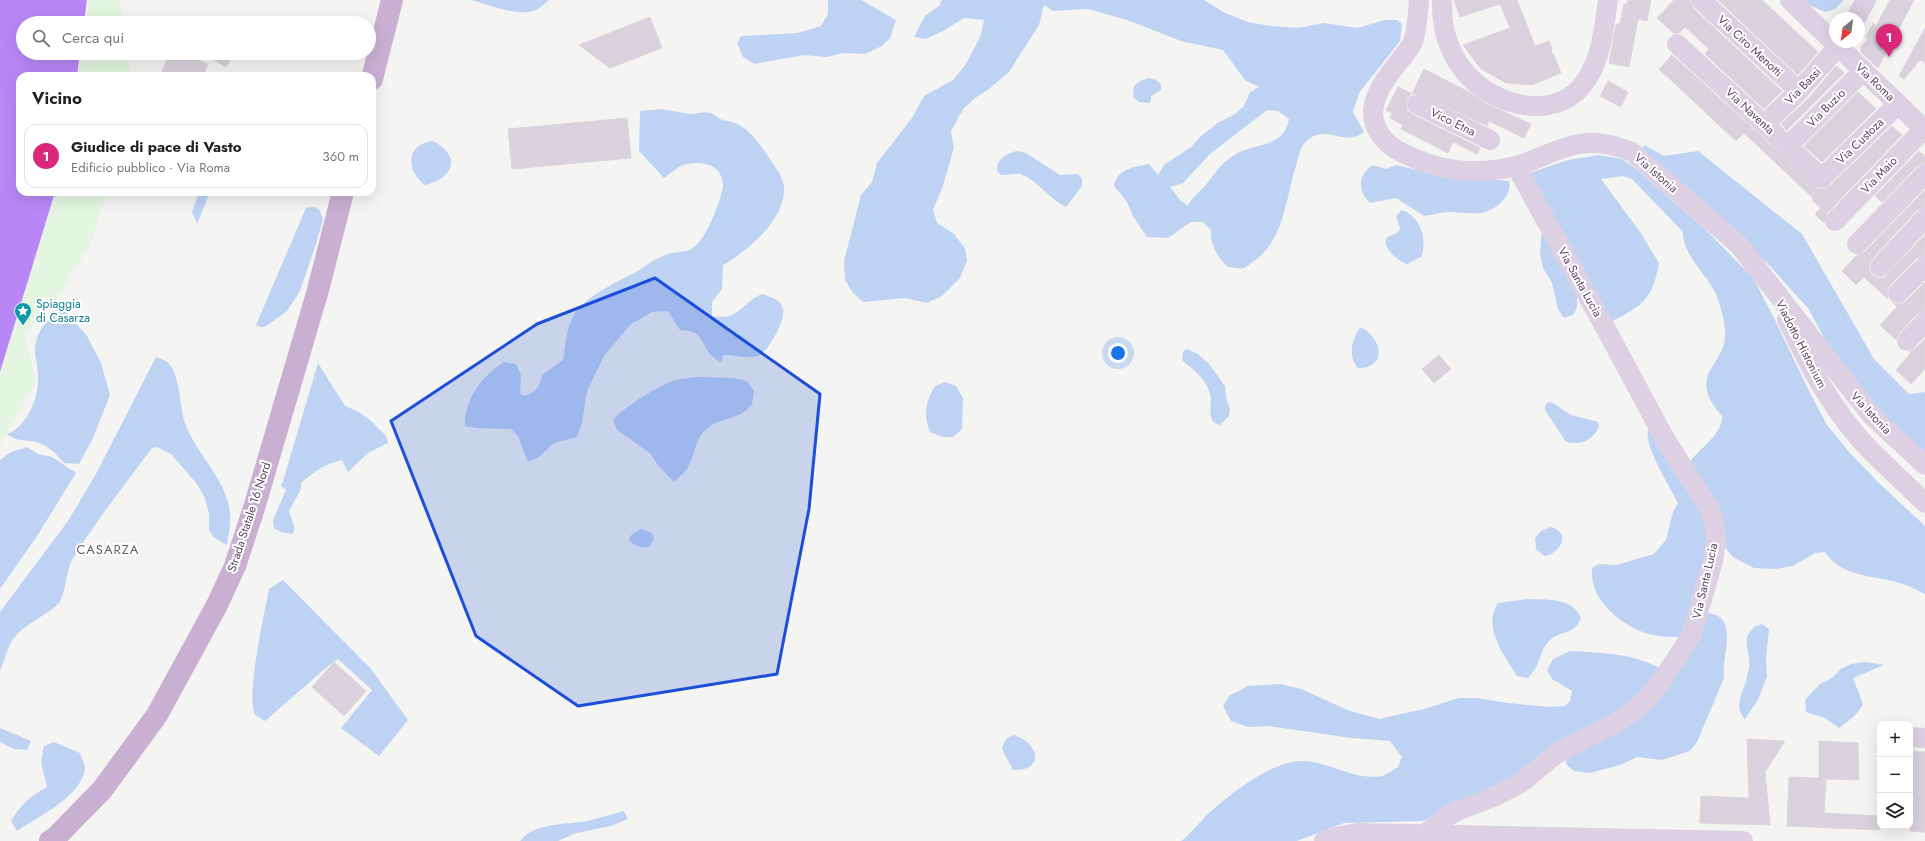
<!DOCTYPE html>
<html lang="it">
<meta charset="utf-8">
<style>
:root{--surface:#fff;--page:#f6f6f6;--text:#222;--muted:#767676;--line:#e0e0e0;--accent:#db2777}
body{margin:0;font-family:Jost,sans-serif;background:var(--page);color:var(--text)}
.controls{position:absolute;right:12px;bottom:12px;display:grid;overflow:hidden;border-radius:8px;box-shadow:0 4px 16px #0002}
.controls button{width:36px;height:36px;display:grid;place-items:center;padding:0;border:0;border-bottom:1px solid var(--line);background:var(--surface);color:var(--text);font:20px sans-serif}
.compass{position:absolute;left:1829px;top:12px;width:36px;height:36px;border-radius:50%;background:var(--surface);box-shadow:0 4px 16px #0002;rotate:209deg}
.you{position:absolute;left:1118px;top:353px;width:14px;height:14px;margin:-10px;border:3px solid #fff;border-radius:50%;background:#1a73e8;box-shadow:0 0 0 6px #1a73e833}
.badge{display:grid;place-items:center;width:26px;height:26px;border-radius:50%;background:var(--accent);color:#fff;font-size:13px;font-weight:700}
.pin{position:absolute;translate:-50% -33px;filter:drop-shadow(0 1px 2px #0008)}
.pin::after{content:'';position:absolute;top:21px;width:14px;height:12px;background:inherit;clip-path:polygon(0 0,100% 0,50% 100%)}
.list{margin:0;padding:0;list-style:none}
h2{display:flex;justify-content:space-between;align-items:center;height:52px;margin:0;padding:0 16px;font-size:17px}
h2 small{font-size:13px;font-weight:400;color:var(--muted)}
.list li{display:grid;grid-template-columns:26px 1fr auto;gap:12px;align-items:center;box-sizing:border-box;height:64px;margin:0 8px 8px;padding:0 8px;border:1px solid var(--line);border-radius:12px}
.list b{display:block;font-size:15px;white-space:nowrap}
.list p{margin:0;font-size:13px;white-space:nowrap;color:var(--muted)}
.list em{font-size:13px;font-style:normal;color:var(--muted)}
.icon{flex:none;width:22px;height:22px;fill:none;stroke:currentColor;stroke-width:2;stroke-linecap:round;stroke-linejoin:round}
.map{position:relative;flex:none;width:1925px;height:841px;overflow:hidden}
.search{position:absolute;background:var(--surface);box-shadow:0 4px 16px #0002;left:16px;top:16px;width:360px;height:44px;display:flex;align-items:center;gap:10px;box-sizing:border-box;padding:0 14px;border-radius:22px;color:var(--muted);font-size:15px}
.panel{position:absolute;background:var(--surface);box-shadow:0 4px 16px #0002;left:16px;top:72px;width:360px;height:124px;border-radius:12px}
.map>svg:first-child{display:block}
.green{fill:#bed3f4;fill-rule:evenodd}
.sand{fill:#e4f6e2}
.water{fill:#b887f5}
.building{fill:#d9d1db;stroke:#ddd6de}
.lines{fill:none;stroke-linecap:round;stroke-linejoin:round}
.minor{stroke:#ddd0e3;stroke-width:20}
.major{stroke:#c9b0d3;stroke-width:22}
.marked{fill:#1d4ed8;fill-opacity:0.2;stroke:#1d4ed8;stroke-width:3;stroke-linejoin:round}
.labels{text-anchor:middle;dominant-baseline:central;stroke-width:4;stroke-linejoin:round;paint-order:stroke}
.street-label{font-size:12px;fill:#5a4762;stroke:#fff}
.culture-label{font-size:12px;fill:#0d838f;stroke:#fff;text-anchor:start}
.neighbourhood-label{font-size:13px;letter-spacing:1px;fill:#665d68;stroke:#fff}
</style>
<div class="map">
<svg width="1925" height="841" viewBox="0 0 1925 841">
<rect width="100%" height="100%" fill="#f4f4f2"/>
<g class="green">
<path d="M472,0H549C544,4 539,9 533,11C518,16 487,5 472,0Z"/>
<path d="M828,0H861L896,20L890,38L882,46L865,54L843,53L827,57L804,55L754,64L743,57L737,43L741,36L797,33L821,26L828,14Z"/>
<path d="M942,0H1204L1225,13L1248,22L1270,26L1298,28L1324,23L1357,28L1385,20H1397L1402,24L1400,41L1359,93L1353,112L1364,132C1342,147 1329,125 1309,139C1301,144 1298,157 1296,166C1286,197 1284,241 1254,261C1251,263 1247,267 1244,268C1239,269 1233,267 1228,267C1218,257 1210,246 1211,230L1203,222H1191L1168,238L1147,237L1134,218L1127,202L1114,186C1117,169 1133,167 1149,164L1158,175L1164,165L1191,147L1200,137L1216,124L1235,114L1244,106L1250,92L1259,87L1245,80L1223,50L1181,41L1127,20L1088,9L1053,11L1044,5L1039,25L1009,72L989,89L975,98L964,108L959,116L951,132L954,147L949,165L942,189L933,209L937,223L953,233L965,248L967,261L960,278L942,296L927,303L905,298L863,302L853,293L845,280L844,261L861,195L872,182L877,163L912,118L924,96L953,80L966,64L981,35L984,20L964,18L943,31L926,39L914,37L925,16L939,6ZM1267,110L1278,111L1289,119C1284,148 1257,142 1236,154C1221,162 1214,175 1204,187C1198,193 1191,199 1188,206L1181,201L1170,187L1183,183L1210,154Z"/>
<path d="M1806,0H1844L1835,9L1825,12L1807,4Z"/>
<path d="M1149,78L1156,80L1161,84V90L1151,96V101L1149,103L1139,102L1133,97L1134,86L1140,81Z"/>
<path d="M662,109C672,111 682,113 692,114C698,114 703,111 710,113C713,114 717,117 720,119C725,121 730,121 735,123C752,130 762,148 772,162C777,170 783,177 784,187C786,219 748,251 723,265L722,289L712,302V316C740,321 741,303 762,294C770,297 781,299 783,309C786,319 769,350 760,355C750,360 735,355 723,355L721,362C696,350 711,331 680,330L668,311L652,312L631,324L604,356L587,391L582,423L577,437L554,443L539,457L528,462L518,436L511,429L477,428L465,426C464,399 482,376 504,362L516,364L521,375L520,393L524,396C536,393 540,386 542,375L563,360C566,344 566,327 575,313C584,298 618,281 634,273C644,267 653,260 663,256C681,248 688,258 702,238C709,229 723,196 723,185C722,164 701,160 684,165C677,167 670,174 664,178L639,151L640,111Z"/>
<path d="M433,141C462,156 454,178 425,185C406,171 405,144 433,141Z"/>
<path d="M1644,145L1664,156L1698,151L1802,234L1874,359L1909,394L1925,392V459L1883,421L1827,343L1808,308L1794,293L1770,266L1641,151Z"/>
<path d="M1016,151L1026,153L1060,175L1078,174L1082,179V186L1066,207C1048,198 1038,180 1020,174C1015,173 1007,175 1001,175L997,171C997,158 1005,155 1016,151Z"/>
<path d="M1599,155L1622,159L1636,169L1705,229L1753,278L1774,318L1807,387L1827,425L1849,452L1881,485L1925,526V594C1918,591 1910,586 1903,584C1876,575 1842,578 1825,552L1815,553L1793,566L1775,569L1754,568L1733,557L1724,546L1721,511L1688,465C1697,449 1723,436 1722,416C1683,373 1729,366 1725,329C1724,318 1720,305 1716,294C1706,273 1683,256 1683,232L1632,179L1622,176L1601,179L1640,232L1659,263C1652,303 1641,305 1608,324L1529,173L1568,160Z"/>
<path d="M1373,165L1386,169L1397,165L1432,174L1509,181C1513,196 1495,211 1481,213C1471,214 1460,212 1449,212C1441,212 1432,215 1424,216L1396,198L1370,203C1358,191 1357,175 1373,165Z"/>
<path d="M199,192H210L197,224L192,212Z"/>
<path d="M314,207L319,209L323,219L316,244L300,291L287,311L265,327H260L256,325L306,208Z"/>
<path d="M1402,210C1421,217 1428,240 1421,257L1407,264C1395,260 1372,238 1396,234L1400,229L1396,216Z"/>
<path d="M1542,227L1577,291V307L1574,314L1564,318L1558,309L1552,283L1543,268L1540,253Z"/>
<path d="M56,312H66L87,336L101,363L110,395L93,438L79,464L64,463C57,455 49,446 39,443C27,439 18,443 7,434C28,426 39,397 38,376C38,364 33,354 36,342C38,330 48,320 56,312Z"/>
<path d="M1360,328C1364,328 1367,331 1370,334C1385,349 1380,369 1358,368C1348,358 1351,339 1360,328Z"/>
<path d="M1187,349L1198,354L1209,364L1225,386L1226,397L1230,409L1229,416L1220,425C1205,422 1213,405 1210,394C1207,379 1193,370 1182,360L1183,352Z"/>
<path d="M156,357C160,358 164,360 167,362C181,373 179,409 186,426C197,453 222,476 229,506C232,520 229,532 227,545L213,537L209,530V513L204,496L197,484L171,454L157,447L152,448C125,484 96,521 72,560C66,572 65,597 59,603C45,617 25,623 13,639C7,648 5,661 0,670V612L68,521L96,474Z"/>
<path d="M318,363L345,406L357,411L370,420L386,436L388,443L368,453L348,472L342,460C325,464 314,471 301,483V489L289,511C290,519 298,527 292,534L281,532L274,528L273,520L286,490L281,486L283,481Z"/>
<path d="M698,377L733,378L747,381L754,391L752,404C739,421 725,416 709,427C695,437 696,452 689,465C686,472 679,477 674,482L658,465L650,453L617,430L613,420C622,408 661,384 676,380C683,378 691,378 698,377Z"/>
<path d="M945,382L956,386L963,398L962,429L953,437H943L930,432C923,415 925,402 935,386Z"/>
<path d="M1548,402L1553,403L1571,415L1598,422L1599,427C1592,441 1581,445 1566,442L1545,410V406Z"/>
<path d="M1648,430H1651L1706,516L1707,558L1684,637C1674,637 1663,637 1653,635C1630,631 1598,607 1593,583C1592,578 1592,573 1592,568L1599,564L1616,565L1654,554L1666,540L1673,512L1678,503C1670,486 1644,447 1648,430Z"/>
<path d="M27,447L38,454L52,457L76,473L37,536L0,589V460L11,452Z"/>
<path d="M1551,527C1572,533 1560,554 1544,556L1536,549L1535,538L1541,531Z"/>
<path d="M641,529L652,533L654,539L649,547C642,548 633,546 629,540L630,536Z"/>
<path d="M283,580L371,669L408,720L379,756L341,728L372,690L338,659L328,666L265,721L255,715C246,694 264,615 269,589Z"/>
<path d="M1528,599C1546,600 1573,597 1581,618C1573,637 1561,629 1549,641C1539,651 1541,665 1528,678L1517,676C1504,655 1482,627 1498,603Z"/>
<path d="M1706,613C1741,615 1721,655 1724,678L1697,742L1690,751L1662,760L1637,757L1620,765L1590,773L1574,771L1566,764L1567,755L1628,726Z"/>
<path d="M1762,624L1769,629L1766,659L1767,676L1758,700L1745,719C1731,706 1747,686 1748,672C1749,668 1750,663 1749,659C1749,652 1745,645 1747,637C1748,634 1752,630 1754,627Z"/>
<path d="M1570,651C1603,653 1634,653 1663,670L1645,692L1528,769L1423,821L1344,823L1297,841H1181C1191,834 1199,822 1209,813C1232,793 1272,760 1304,761C1331,762 1354,781 1382,776C1387,774 1393,770 1398,767L1402,757L1390,741L1352,738L1268,726L1248,727L1231,721L1223,706L1229,696L1248,686L1280,684L1301,689L1350,711L1379,719L1424,709L1459,698H1477L1508,703L1550,707L1565,706L1570,701L1572,691L1552,679L1547,670L1553,659Z"/>
<path d="M1865,662L1884,665L1853,678L1863,704C1858,714 1849,721 1839,728L1825,718L1806,712L1805,700L1820,684L1832,678L1841,669L1851,664Z"/>
<path d="M0,728L31,741L27,750L14,749L0,742Z"/>
<path d="M1014,735C1039,743 1046,771 1013,770L1002,749C1004,741 1006,738 1014,735Z"/>
<path d="M54,742L80,753C82,759 87,767 84,773C76,800 38,816 17,831L11,821C20,805 32,795 47,787L41,762L44,746Z"/>
<path d="M624,811L628,819L611,826L576,833L558,841H520C535,822 566,825 587,821C600,818 612,814 624,811Z"/>
</g>
<g class="sand">
<path d="M89,0H120L123,23H86Z"/>
<path d="M81,53H127L130,76H78Z"/>
<path d="M55,192H107L91,243L58,298L25,333L36,382L0,445V372Z"/>
</g>
<path class="water" d="M0,0H87L84,23H23V53H80L77,76H20V192H55L0,372Z"/>
<g class="building">
<path d="M1454,0H1517L1535,46L1549,41L1552,49L1551,53L1554,55L1561,73L1532,85L1506,83L1481,69L1463,45L1510,28L1500,4L1460,17Z"/>
<path d="M1628,0H1651L1647,21L1638,19L1629,67L1609,63L1616,24H1620L1624,4H1627Z"/>
<path d="M1674,0H1690L1693,8L1782,91L1764,109L1705,54L1709,49L1685,27L1679,33H1673L1657,18Z"/>
<path d="M1718,0H1762L1818,52L1798,75Z"/>
<path d="M1890,0H1914L1878,68L1861,52V47L1868,39L1866,37L1873,23L1876,26Z"/>
<path d="M650,17L662,48L610,68L579,45Z"/>
<path d="M1925,28V63L1920,60L1904,79L1899,76Z"/>
<path d="M170,53H184L208,64L203,76H160Z"/>
<path d="M201,53H234L226,67Z"/>
<path d="M1672,55L1819,189H1825L1830,186L1892,126L1902,135L1827,213L1824,223L1815,214L1821,208L1812,200L1813,198L1744,133L1736,141L1659,69Z"/>
<path d="M1836,66L1844,73L1787,130L1781,124L1808,99Z"/>
<path d="M1424,69L1469,92L1487,104L1531,124L1524,138L1489,121L1487,126L1417,93L1411,94L1407,99V110L1412,114L1480,148L1477,154L1453,142L1448,153L1401,129L1403,125L1390,118L1392,113L1386,110L1398,87L1412,94Z"/>
<path d="M1608,81L1628,92L1621,107L1600,96Z"/>
<path d="M1858,92L1876,109L1822,162L1804,146Z"/>
<path d="M627,118L631,158L512,169L508,129Z"/>
<path d="M1919,151L1925,156V163L1917,166L1882,202L1875,196Z"/>
<path d="M1925,190V207L1917,210L1872,259L1869,264V270L1873,276L1878,278H1884L1925,235V255L1917,258L1890,285L1887,290L1888,299L1864,277L1856,285L1842,271L1857,255L1865,252Z"/>
<path d="M1925,282V311L1917,314L1899,333L1896,340L1880,325L1897,307L1893,303L1901,304L1906,301Z"/>
<path d="M1925,339V369L1911,384L1896,370L1911,353L1909,352L1915,349Z"/>
<path d="M1439,355L1451,369L1434,383L1422,369Z"/>
<path d="M334,662L366,691L344,716L312,687Z"/>
<path d="M1747,739L1785,741L1765,772L1770,825L1700,823L1701,796L1749,798Z"/>
<path d="M1819,741L1858,743L1859,780L1826,779L1824,813L1880,816V830L1787,826L1789,777L1819,778Z"/>
<path d="M1910,751L1925,752V832L1910,831Z"/>
</g>
<g class="lines">
<g class="minor">
<path d="M1419,0C1418,14 1417,29 1413,42C1410,48 1405,54 1401,59C1389,74 1374,92 1373,112C1373,130 1386,145 1401,152C1437,171 1476,176 1516,166C1537,160 1557,148 1579,144C1598,141 1614,145 1632,152L1739,245L1872,416L1925,465"/>
<path d="M1442,0C1441,25 1448,52 1464,71C1493,107 1559,124 1587,79C1602,56 1604,26 1608,0"/>
<path d="M1701,0L1799,91"/>
<path d="M1790,0L1925,130"/>
<path d="M1856,18L1866,0"/>
<path d="M1677,44L1822,178L1898,104"/>
<path d="M1417,104L1490,140"/>
<path d="M1765,124L1799,91L1842,42"/>
<path d="M1788,146L1863,71"/>
<path d="M1835,221L1924,129"/>
<path d="M1857,244L1925,174"/>
<path d="M1880,267L1925,218"/>
<path d="M1898,293L1925,266"/>
<path d="M1787,319C1809,366 1833,412 1870,450C1888,468 1907,485 1925,503"/>
<path d="M1907,341L1925,322"/>
<path d="M1910,737L1925,738"/>
<path d="M1425,834L1445,818L1457,811L1496,796L1521,783L1556,754L1612,725L1640,706L1655,690L1684,647L1692,633L1696,620L1713,561L1716,541L1714,520L1709,508L1665,439L1607,331L1516,166"/>
<path d="M1324,841L1335,837L1357,833L1743,841"/>
</g>
<g class="major">
<path d="M372,79L392,0"/>
<path d="M50,841L55,838L102,790L157,715L217,605L235,566L254,508L318,290L343,192"/>
</g>
</g>
<path class="marked" d="M655,278L820,394L809,509L777,674L578,706L476,636L391,421L537,324Z"/>
<defs>
<symbol id="sight-pin" viewBox="-11 -11 22 30"><path d="M0 17L-7.5 6A9.5 9.5 0 1 1 7.5 6Z" fill="#0f9aa8" stroke="#fff"/><path d="M0-6L1.8-2.2L6-1.7L2.9 1.2L3.7 5.4L0 3.3L-3.7 5.4L-2.9 1.2L-6-1.7L-1.8-2.2Z" fill="#fff"/></symbol>
</defs>
<g fill-rule="evenodd">
<use href="#sight-pin" x="13" y="301" width="20" height="27"/>
</g>
<g class="labels">
<g class="street-label">
<text transform="translate(1750 46) rotate(43)">Via Ciro Menotti</text>
<text transform="translate(1875 82) rotate(44)">Via Roma</text>
<text transform="translate(1803 86) rotate(-46)">Via Bassi</text>
<text transform="translate(1826 108) rotate(-45)">Via Buzio</text>
<text transform="translate(1750 111) rotate(43)">Via Naventa</text>
<text transform="translate(1453 122) rotate(26)">Vico Etna</text>
<text transform="translate(1860 141) rotate(-44)">Via Custoza</text>
<text transform="translate(1656 173) rotate(41)">Via Istonia</text>
<text transform="translate(1879 175) rotate(-46)">Via Maio</text>
<text transform="translate(1580 282) rotate(61)">Via Santa Lucia</text>
<text transform="translate(1801 344) rotate(63)">Viadotto Histonium</text>
<text transform="translate(1871 413) rotate(47)">Via Istonia</text>
<text transform="translate(249 517) rotate(-72)">Strada Statale 16 Nord</text>
<text transform="translate(1705 581) rotate(-77)">Via Santa Lucia</text>
</g>
<g class="culture-label">
<text x="36" y="304">Spiaggia<tspan x="36" dy="14">di Casarza</tspan></text>
</g>
<g class="neighbourhood-label">
<text x="108" y="549">CASARZA</text>
</g>
</g>
</svg>
<div class="controls">
<button>+</button>
<button>−</button>
<button><svg class="icon" aria-label="layers" viewBox="0 0 24 24"><path d="M12 4l9 5-9 5-9-5zM3 14l9 5 9-5"/></svg></button>
</div>
<svg class="compass" viewBox="-18 -18 36 36"><path d="M0-13l5 13h-10z" fill="#e53935"/><path d="M0 13l5-13h-10z" fill="#767676"/></svg>
<div class="you"></div>
<div class="pin badge" style="left:1889px;top:57px">1</div>
<div class="search"><svg class="icon" aria-label="search" viewBox="0 0 24 24"><circle cx="10" cy="10" r="6"/><path d="M15 15l6 6"/></svg>Cerca qui</div>
<section class="panel">
<h2>Vicino<small></small></h2>
<ul class="list">
<li><span class="badge">1</span><div><b>Giudice di pace di Vasto</b><p>Edificio pubblico · Via Roma</p></div><em>360 m</em></li>
</ul>
</section>
</div>
